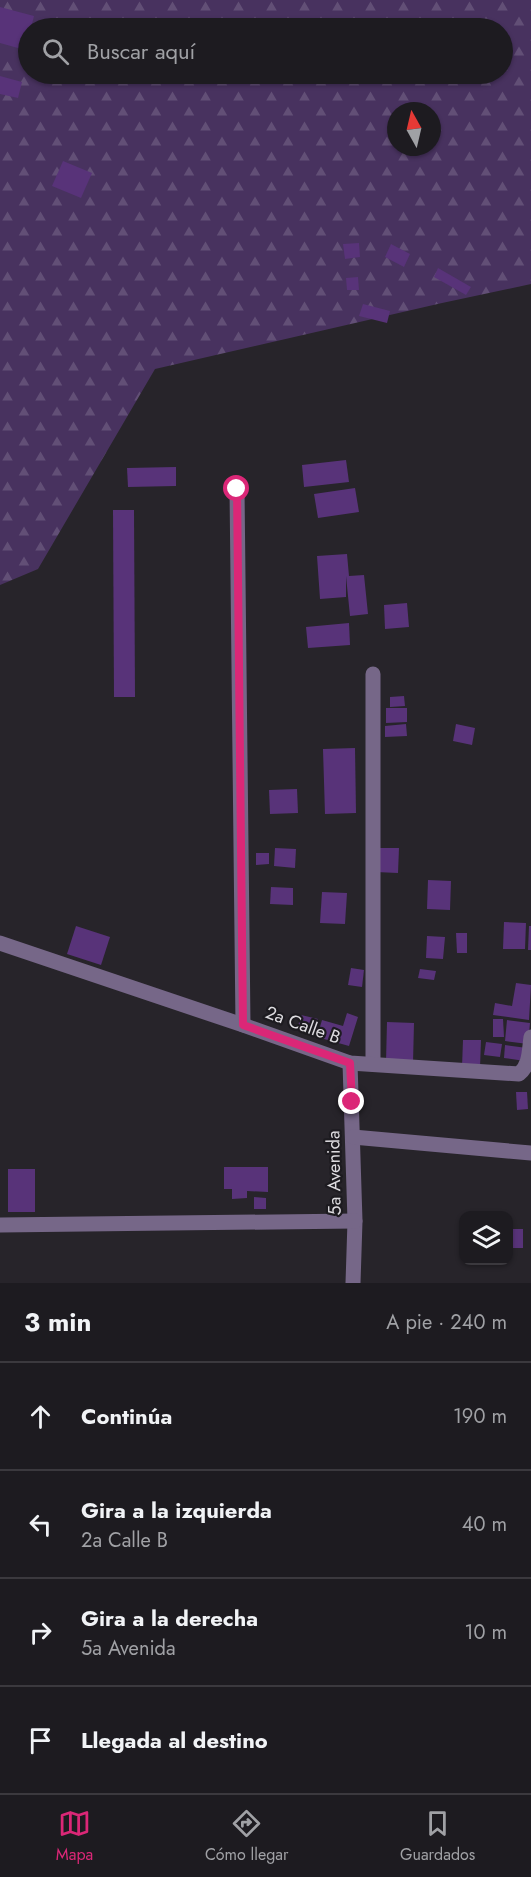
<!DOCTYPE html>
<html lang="es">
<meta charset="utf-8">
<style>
:root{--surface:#1d1b20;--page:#252429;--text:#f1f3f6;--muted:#a0a1a5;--line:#3b393e;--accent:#db2777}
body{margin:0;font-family:Jost,sans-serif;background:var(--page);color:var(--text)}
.controls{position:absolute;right:18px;bottom:18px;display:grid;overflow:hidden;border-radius:12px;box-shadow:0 2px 4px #0004}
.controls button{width:54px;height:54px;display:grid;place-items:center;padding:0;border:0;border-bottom:2px solid var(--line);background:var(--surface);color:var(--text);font:30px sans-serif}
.compass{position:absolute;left:387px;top:102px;width:54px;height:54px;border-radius:50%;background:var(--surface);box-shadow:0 2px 4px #0004;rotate:352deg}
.stop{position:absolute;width:18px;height:18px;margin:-14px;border:4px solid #db2777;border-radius:50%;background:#fff}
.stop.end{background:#db2777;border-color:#fff;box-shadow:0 2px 6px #0008}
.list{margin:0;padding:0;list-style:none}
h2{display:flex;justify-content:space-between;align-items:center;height:78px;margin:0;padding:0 24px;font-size:26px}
h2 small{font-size:20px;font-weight:400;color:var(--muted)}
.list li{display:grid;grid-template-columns:39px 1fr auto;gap:18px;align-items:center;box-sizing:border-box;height:108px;padding:0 24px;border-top:2px solid var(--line)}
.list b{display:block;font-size:22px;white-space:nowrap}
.list p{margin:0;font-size:20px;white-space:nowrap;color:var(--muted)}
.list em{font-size:20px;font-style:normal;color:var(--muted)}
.icon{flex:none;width:33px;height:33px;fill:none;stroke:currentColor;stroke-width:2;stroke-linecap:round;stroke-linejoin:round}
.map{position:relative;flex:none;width:531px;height:1283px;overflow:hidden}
.search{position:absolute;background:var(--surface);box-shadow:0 2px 4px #0004;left:18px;right:18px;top:18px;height:66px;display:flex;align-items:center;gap:15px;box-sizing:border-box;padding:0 21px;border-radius:33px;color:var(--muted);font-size:22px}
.sheet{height:510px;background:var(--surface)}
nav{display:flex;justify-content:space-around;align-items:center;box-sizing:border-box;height:84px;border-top:2px solid var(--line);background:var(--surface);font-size:16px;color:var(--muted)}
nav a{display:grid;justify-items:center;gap:3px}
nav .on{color:var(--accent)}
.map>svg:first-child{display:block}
.forest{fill:url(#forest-firs);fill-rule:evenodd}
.building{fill:#583379}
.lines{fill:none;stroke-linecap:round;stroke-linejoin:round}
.minor{stroke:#766788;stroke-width:15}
.route{stroke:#db2777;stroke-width:8}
.labels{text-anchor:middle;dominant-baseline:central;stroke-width:4.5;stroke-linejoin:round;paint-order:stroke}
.street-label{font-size:18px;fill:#dedce0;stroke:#1d1b20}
</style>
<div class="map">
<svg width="531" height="1283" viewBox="0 0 531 1283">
<defs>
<pattern id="forest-firs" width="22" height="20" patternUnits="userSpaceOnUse" patternTransform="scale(1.5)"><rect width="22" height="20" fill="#48325f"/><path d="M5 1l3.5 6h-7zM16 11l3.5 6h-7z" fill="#624f76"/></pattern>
</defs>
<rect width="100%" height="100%" fill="#27242a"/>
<path class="forest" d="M0,0H531V284L442,303L155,369L38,569L0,585ZM28,28H502V74H28ZM396,111H432V147H396Z"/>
<g class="building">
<path d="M0,7L34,16L31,28H28V37L25,50L0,43Z"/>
<path d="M0,76L22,82L18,98L0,94Z"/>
<path d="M63,161L92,173L81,198L52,186Z"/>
<path d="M359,243L360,257L345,259L343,244Z"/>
<path d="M391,244L410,254L404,267L385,257Z"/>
<path d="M438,268L471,287L466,295L434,277Z"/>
<path d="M358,277L359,290H347L346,278Z"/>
<path d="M363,304L390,311L387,323L359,316Z"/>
<path d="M346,460L349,482L304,487L302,465Z"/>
<path d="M176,467V486L128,487L127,468Z"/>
<path d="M355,488L359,512L318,518L314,494Z"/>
<path d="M113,510H134L135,697H114Z"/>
<path d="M347,554L349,576L364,575L368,614L350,616L346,576V597L320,599L317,556Z"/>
<path d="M407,603L409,627L385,629L384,605Z"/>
<path d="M349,623L350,645L308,648L306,627Z"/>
<path d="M404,696L405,706L390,707V697Z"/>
<path d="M386,708H407V722L386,723Z"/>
<path d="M406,724L407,736L385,737V726Z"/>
<path d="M456,724L475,728L472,745L453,741Z"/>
<path d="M355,748L356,813L325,814L323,749Z"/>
<path d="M297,789L298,813L270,814L269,790Z"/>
<path d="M275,848L296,849L295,868L274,866Z"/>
<path d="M376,848H399L398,873L376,872Z"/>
<path d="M256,853H269V864L256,865Z"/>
<path d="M428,880L451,881L450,910L427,909Z"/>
<path d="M271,887L293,888V905L270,904Z"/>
<path d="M322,892L347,893L345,924L320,923Z"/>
<path d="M504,922L526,923L525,949H503Z"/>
<path d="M76,926L110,937L101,965L67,954Z"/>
<path d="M529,926H531V950H528Z"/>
<path d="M456,933H467V953H457Z"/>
<path d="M427,936L445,937L443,959L426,958Z"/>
<path d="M351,968L364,970L362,987L348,985Z"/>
<path d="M420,969L436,971L434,980L418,978Z"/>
<path d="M516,983L531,985L529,1020L493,1015L495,1003L512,1006Z"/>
<path d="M347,1013L358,1017L349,1046L317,1037L322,1020L343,1026Z"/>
<path d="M301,1015L318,1019L314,1034L297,1030Z"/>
<path d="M493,1019H503L504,1037H493Z"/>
<path d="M507,1020L530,1023L528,1044L505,1041Z"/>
<path d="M387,1022L414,1023L413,1063L386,1062Z"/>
<path d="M463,1040H481L480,1068L462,1067Z"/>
<path d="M486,1042L502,1044L500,1057L484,1055Z"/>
<path d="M505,1045L527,1048L525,1061L504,1058Z"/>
<path d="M516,1092H527L528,1109L517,1110Z"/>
<path d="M224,1167H268V1192L247,1191V1198L232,1199V1189H224Z"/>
<rect x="8" y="1169" width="27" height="43"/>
<path d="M254,1197L266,1198V1209H254Z"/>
<rect x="508" y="1229" width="15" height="19"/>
</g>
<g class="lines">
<g class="minor">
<path d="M237,489L243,1025"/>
<path d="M373,674V1064"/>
<path d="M0,943L243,1025L350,1063L519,1074C530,1065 529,1051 531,1037"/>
<path d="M350,1063L355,1221L353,1283"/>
<path d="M353,1137L531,1153"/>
<path d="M0,1225L355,1221"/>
</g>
</g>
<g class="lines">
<path class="route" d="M237,489L243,1025L350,1063L352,1102"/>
</g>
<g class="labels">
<g class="street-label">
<text transform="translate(303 1025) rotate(20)">2a Calle B</text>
<text transform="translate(334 1173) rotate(-91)">5a Avenida</text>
</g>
</g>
</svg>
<div class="controls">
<button><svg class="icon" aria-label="layers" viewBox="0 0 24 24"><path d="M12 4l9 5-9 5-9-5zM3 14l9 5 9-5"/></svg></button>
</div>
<svg class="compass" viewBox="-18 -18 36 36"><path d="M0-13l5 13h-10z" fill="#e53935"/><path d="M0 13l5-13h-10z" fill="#a0a1a5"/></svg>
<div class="stop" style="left:237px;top:489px"></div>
<div class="stop end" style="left:352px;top:1102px"></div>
<div class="search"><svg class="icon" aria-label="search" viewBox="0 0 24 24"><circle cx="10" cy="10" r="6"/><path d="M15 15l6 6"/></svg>Buscar aquí</div>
</div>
<section class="sheet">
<h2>3 min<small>A pie · 240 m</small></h2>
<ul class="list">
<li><svg class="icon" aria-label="ahead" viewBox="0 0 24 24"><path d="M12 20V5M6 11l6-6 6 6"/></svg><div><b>Continúa</b></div><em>190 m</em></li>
<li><svg class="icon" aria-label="left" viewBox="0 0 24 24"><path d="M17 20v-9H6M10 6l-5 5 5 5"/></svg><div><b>Gira a la izquierda</b><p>2a Calle B</p></div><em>40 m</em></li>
<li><svg class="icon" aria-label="right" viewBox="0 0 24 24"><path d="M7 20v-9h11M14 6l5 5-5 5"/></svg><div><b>Gira a la derecha</b><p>5a Avenida</p></div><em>10 m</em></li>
<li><svg class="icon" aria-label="arrive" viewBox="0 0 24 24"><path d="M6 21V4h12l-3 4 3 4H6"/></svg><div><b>Llegada al destino</b></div></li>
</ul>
</section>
<nav>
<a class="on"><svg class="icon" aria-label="map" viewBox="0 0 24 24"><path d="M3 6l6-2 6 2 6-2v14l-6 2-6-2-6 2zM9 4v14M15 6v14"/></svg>Mapa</a>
<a><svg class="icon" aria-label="directions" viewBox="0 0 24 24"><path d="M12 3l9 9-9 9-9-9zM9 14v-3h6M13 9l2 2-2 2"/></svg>Cómo llegar</a>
<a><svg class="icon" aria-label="saved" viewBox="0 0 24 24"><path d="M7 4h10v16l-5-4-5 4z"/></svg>Guardados</a>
</nav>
